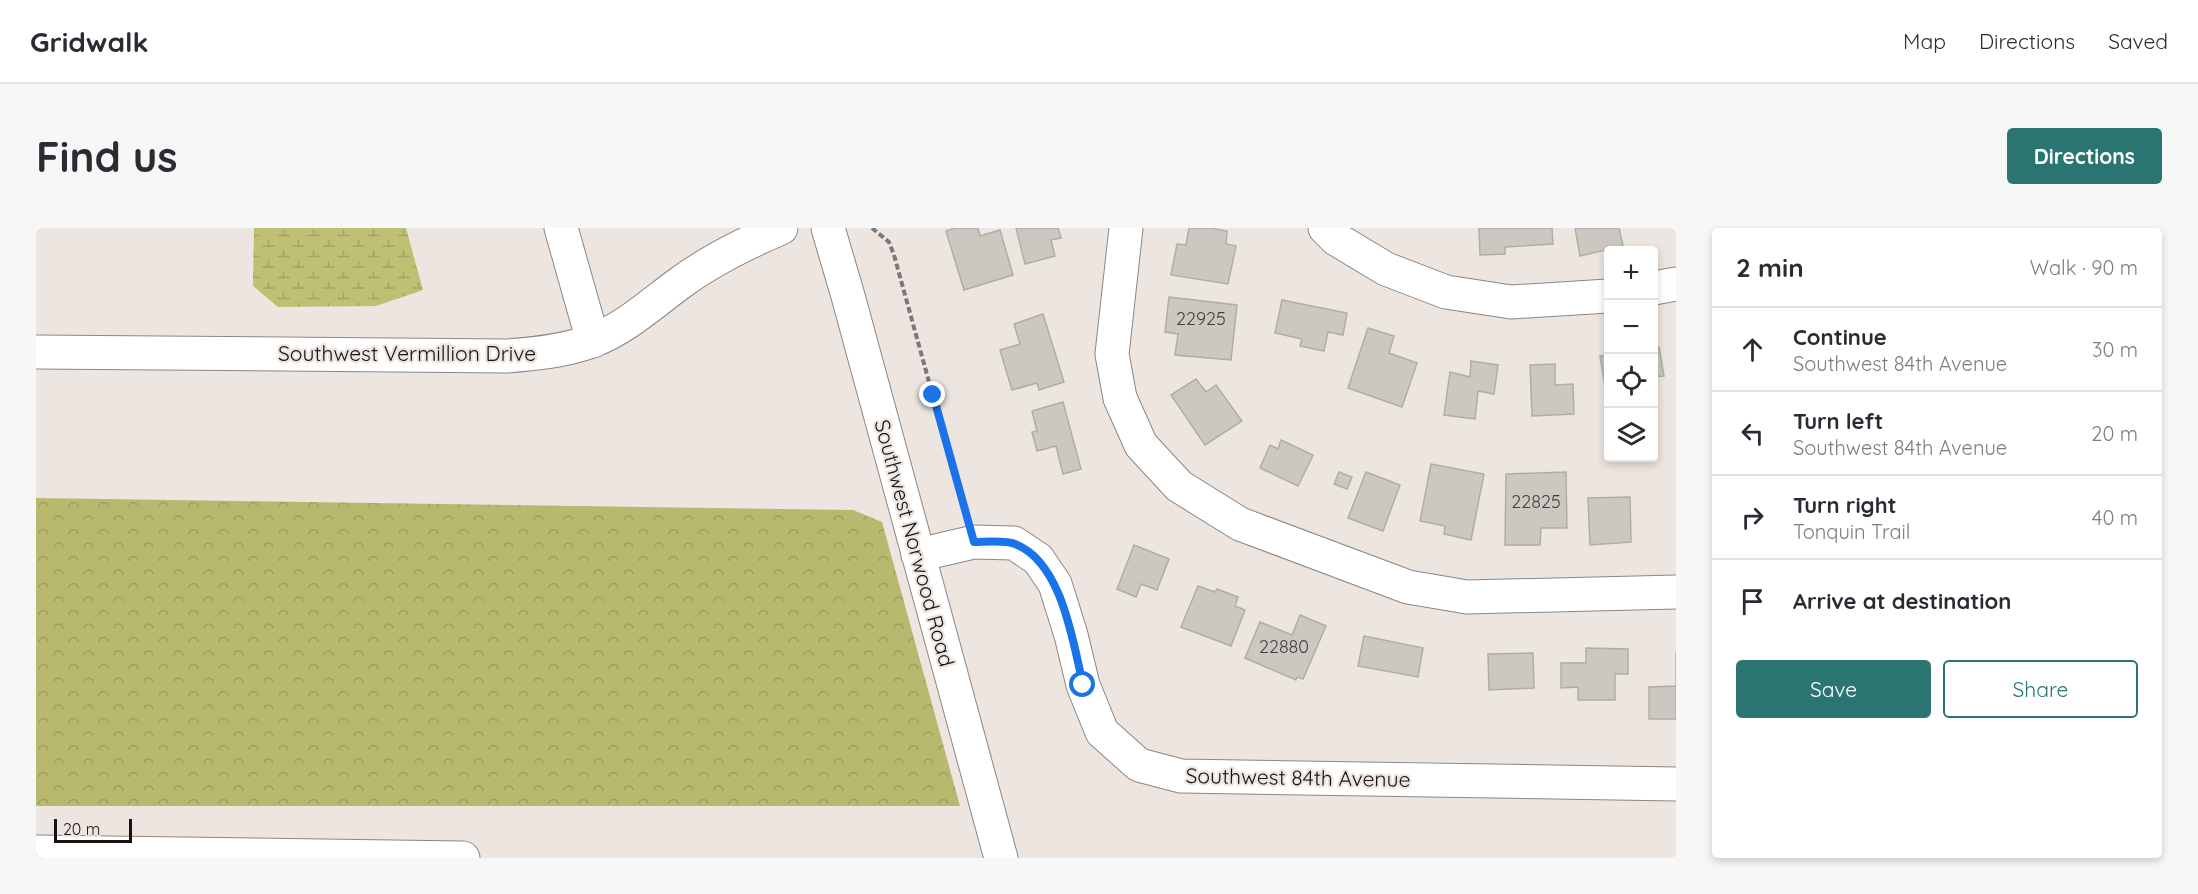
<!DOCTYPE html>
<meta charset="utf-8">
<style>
:root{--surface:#fff;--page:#f7f7f7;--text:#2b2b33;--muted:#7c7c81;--line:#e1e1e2;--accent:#2a7472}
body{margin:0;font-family:Quicksand,sans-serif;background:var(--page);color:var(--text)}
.controls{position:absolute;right:18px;top:18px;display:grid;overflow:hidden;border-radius:6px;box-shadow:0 3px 9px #0003}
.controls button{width:54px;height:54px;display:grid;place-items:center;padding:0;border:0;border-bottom:2px solid var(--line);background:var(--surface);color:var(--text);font:30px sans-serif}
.scale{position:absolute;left:18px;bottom:15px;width:78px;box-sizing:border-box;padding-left:6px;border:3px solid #161312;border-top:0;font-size:16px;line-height:21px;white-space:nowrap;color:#161312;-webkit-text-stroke:4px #ece5e0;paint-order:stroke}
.stop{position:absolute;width:18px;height:18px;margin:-14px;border:4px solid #1a73e8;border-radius:50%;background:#fff}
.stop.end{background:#1a73e8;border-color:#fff;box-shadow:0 2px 6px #0008}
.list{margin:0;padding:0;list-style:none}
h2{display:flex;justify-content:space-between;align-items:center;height:78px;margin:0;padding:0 24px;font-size:26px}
h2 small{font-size:20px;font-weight:400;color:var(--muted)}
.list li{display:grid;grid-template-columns:39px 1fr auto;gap:18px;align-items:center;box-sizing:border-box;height:84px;padding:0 24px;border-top:2px solid var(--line)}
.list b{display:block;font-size:22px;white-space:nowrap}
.list p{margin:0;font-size:20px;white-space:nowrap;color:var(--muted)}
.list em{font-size:20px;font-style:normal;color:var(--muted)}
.actions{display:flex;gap:12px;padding:18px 24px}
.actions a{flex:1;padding:14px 0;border:2px solid var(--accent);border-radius:6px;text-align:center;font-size:21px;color:var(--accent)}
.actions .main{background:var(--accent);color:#fff}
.icon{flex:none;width:33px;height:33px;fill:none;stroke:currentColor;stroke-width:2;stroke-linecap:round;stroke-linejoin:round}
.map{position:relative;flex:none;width:1640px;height:630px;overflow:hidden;border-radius:6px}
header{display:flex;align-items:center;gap:36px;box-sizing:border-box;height:84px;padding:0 30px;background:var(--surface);border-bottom:2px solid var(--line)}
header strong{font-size:28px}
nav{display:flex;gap:33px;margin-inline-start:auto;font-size:21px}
.intro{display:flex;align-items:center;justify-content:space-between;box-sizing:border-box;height:144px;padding:0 36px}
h1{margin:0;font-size:42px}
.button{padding:15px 27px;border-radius:6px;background:var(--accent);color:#fff;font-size:21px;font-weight:700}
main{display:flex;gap:36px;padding:0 36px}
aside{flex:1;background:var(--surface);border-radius:6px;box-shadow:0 3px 9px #0003}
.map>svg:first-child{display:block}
.forest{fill:url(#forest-crowns)}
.wetland{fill:url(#wetland-marsh)}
.building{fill:#cbc8c1;stroke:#b1ada6;stroke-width:1.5}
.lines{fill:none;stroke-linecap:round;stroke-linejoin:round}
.minor-casing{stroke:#8d8682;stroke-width:35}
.highway-casing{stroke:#8d8682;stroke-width:35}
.path{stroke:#7d7875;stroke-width:4;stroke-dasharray:6 3;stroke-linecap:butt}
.minor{stroke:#fff;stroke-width:33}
.highway{stroke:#fff;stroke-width:33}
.route{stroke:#1a73e8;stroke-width:8}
.labels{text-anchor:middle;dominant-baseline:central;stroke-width:4.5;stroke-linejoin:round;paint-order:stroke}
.number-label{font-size:18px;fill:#43403e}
.street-label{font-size:21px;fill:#161312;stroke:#ece5e0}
</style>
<header>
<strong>Gridwalk</strong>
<nav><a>Map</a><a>Directions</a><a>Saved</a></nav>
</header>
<div class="intro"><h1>Find us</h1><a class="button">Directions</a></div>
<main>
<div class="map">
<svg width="1640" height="630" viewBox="0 0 1640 630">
<defs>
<pattern id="forest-crowns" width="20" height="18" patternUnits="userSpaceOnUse" patternTransform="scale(1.5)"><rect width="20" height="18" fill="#b8b96e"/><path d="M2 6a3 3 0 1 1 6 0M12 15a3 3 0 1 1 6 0" fill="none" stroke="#9d9e5e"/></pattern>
<pattern id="wetland-marsh" width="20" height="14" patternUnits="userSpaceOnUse" patternTransform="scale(1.5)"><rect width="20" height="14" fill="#bec074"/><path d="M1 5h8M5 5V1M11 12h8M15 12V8" fill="none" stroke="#a3a463"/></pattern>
</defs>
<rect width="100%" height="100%" fill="#ece5e0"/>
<path class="forest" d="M0,270L817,282L846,294L924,578H0Z"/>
<path class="wetland" d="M218,0H370L387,62L340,78L242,79L217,58Z"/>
<g class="building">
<path d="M919,0H942L944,8L964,2L977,47L928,62L910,3Z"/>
<path d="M980,0H1022L1025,10L1015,12L1019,28L989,36Z"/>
<path d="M1153,0H1174L1191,3L1190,16L1200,18L1192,56L1135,47L1141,16L1150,17Z"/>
<path d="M1443,0H1516L1517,16L1469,19V26L1444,27Z"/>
<path d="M1539,0H1583L1587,18L1544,28Z"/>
<path d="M1133,69L1201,77L1195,132L1139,127L1142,106L1129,104Z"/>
<path d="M1246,72L1311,85L1307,107L1292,104L1288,123L1264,118L1266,111L1239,105Z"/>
<path d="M1007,86L1028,154L1003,162L1001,155L976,162L964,122L984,116L978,96Z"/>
<path d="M1332,100L1358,108L1353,125L1381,135L1366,179L1312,160Z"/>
<path d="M1618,119H1623L1628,148L1618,149Z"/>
<path d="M1572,127V176L1564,128Z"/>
<path d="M1435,133L1462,137L1458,166L1442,163L1439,191L1408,187L1414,144L1434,149Z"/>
<path d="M1519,136V157L1537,156L1538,186L1496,188L1494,137Z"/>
<path d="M1160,151L1170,164L1180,157L1206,193L1169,217L1135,167Z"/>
<path d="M1027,174L1045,241L1027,246L1020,218L1001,223L996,204L1001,203L996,183Z"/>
<path d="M1245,212L1277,227L1262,258L1224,240L1234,217L1242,221Z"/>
<path d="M1395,236L1448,246L1435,312L1408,306L1409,298L1384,293Z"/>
<path d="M1303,244L1316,249L1311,261L1298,256Z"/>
<path d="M1330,244L1364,257L1347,303L1312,290Z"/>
<path d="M1530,244L1531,300H1505L1504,317H1469L1470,246Z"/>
<path d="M1594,269L1595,314L1554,317L1552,270Z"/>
<path d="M1098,317L1133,331L1121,362L1105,356L1100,369L1081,361Z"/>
<path d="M1162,358L1179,364L1181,361L1202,369L1199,378L1209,382L1195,418L1145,399Z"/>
<path d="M1264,387L1290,398L1267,451L1261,449L1260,452L1209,430L1224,394L1256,407Z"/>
<path d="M1328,408L1387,420L1382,449L1322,438Z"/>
<path d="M1550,420L1592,421V446H1579V472H1542V459L1525,460V435H1550Z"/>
<path d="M1640,424V491H1613V459L1640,458Z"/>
<path d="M1497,425L1498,460L1453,462L1452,426Z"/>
</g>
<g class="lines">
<defs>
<g id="minor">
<path d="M525,0L557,113"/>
<path d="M792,0L812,68L965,630"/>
<path d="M1090,0L1076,126L1084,170L1105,217L1143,258L1204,296L1372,359L1431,369L1640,364"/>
<path d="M1289,0L1300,11L1350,41L1410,64L1475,74L1572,68"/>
<path d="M1618,60L1640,56"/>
<path d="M0,124L470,128C499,126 528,123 556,113C590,100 615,76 644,55C675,32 710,15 745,0"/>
<path d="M882,327L938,314L978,315L1002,331L1019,356L1035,407L1047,457L1066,504L1103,537L1145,548L1640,556"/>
</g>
<path id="highway" d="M0,624L427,630"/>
</defs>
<use href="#minor" class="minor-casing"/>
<use href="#highway" class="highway-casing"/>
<path class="path" d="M836,0L853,14L858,27L930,288"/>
<use href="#minor" class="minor"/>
<use href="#highway" class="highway"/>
</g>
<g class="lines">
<path class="route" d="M897,167L938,314C948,314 970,312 979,316C1026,334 1037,414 1047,457"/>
</g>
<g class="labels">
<g class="number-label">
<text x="1165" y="90">22925</text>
<text x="1500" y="273">22825</text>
<text x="1248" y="418">22880</text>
</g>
<g class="street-label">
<text x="371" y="125">Southwest Vermillion Drive</text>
<text transform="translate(879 315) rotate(75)">Southwest Norwood Road</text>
<text transform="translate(1262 549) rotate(1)">Southwest 84th Avenue</text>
</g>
</g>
</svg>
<div class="controls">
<button>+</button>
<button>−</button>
<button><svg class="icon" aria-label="locate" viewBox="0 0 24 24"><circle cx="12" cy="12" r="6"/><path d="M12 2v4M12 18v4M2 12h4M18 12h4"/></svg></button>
<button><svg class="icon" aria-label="layers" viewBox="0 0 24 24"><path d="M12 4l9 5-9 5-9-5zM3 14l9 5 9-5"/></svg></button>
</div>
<div class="scale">20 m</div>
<div class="stop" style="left:1047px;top:457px"></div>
<div class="stop end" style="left:897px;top:167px"></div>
</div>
<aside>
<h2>2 min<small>Walk · 90 m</small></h2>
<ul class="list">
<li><svg class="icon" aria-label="ahead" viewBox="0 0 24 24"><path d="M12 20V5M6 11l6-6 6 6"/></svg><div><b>Continue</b><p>Southwest 84th Avenue</p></div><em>30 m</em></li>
<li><svg class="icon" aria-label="left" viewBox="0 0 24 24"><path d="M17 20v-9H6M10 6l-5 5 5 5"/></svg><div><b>Turn left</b><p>Southwest 84th Avenue</p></div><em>20 m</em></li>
<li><svg class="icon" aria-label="right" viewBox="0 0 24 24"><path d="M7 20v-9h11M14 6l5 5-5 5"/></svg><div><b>Turn right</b><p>Tonquin Trail</p></div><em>40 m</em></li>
<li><svg class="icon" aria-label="arrive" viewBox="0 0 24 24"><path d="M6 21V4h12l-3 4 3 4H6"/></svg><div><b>Arrive at destination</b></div></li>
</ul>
<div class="actions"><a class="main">Save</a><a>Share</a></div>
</aside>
</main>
